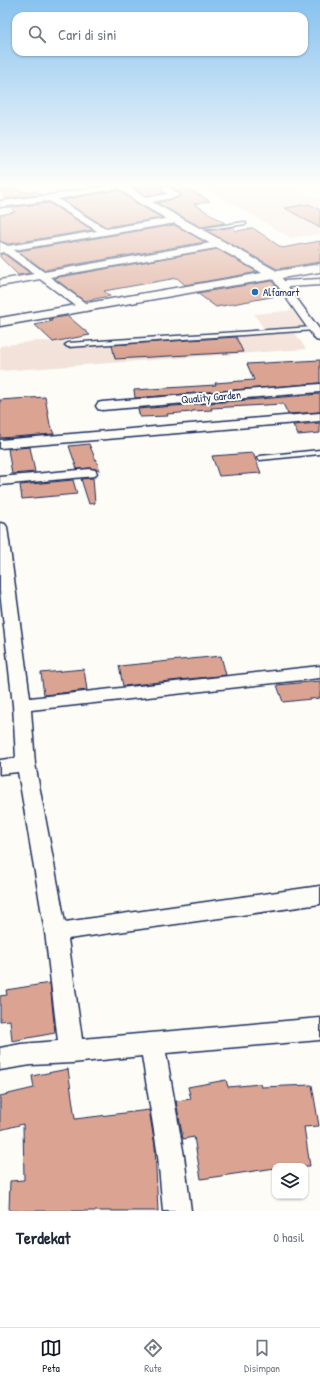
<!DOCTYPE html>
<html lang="id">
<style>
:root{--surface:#fff;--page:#f2f2f3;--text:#1f2937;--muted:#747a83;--line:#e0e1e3;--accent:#111827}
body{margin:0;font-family:"Patrick Hand",sans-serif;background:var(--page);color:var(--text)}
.controls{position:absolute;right:12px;bottom:12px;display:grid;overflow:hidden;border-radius:8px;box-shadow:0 1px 3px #0004}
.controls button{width:36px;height:36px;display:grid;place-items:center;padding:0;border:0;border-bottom:1px solid var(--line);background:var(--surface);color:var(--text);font:20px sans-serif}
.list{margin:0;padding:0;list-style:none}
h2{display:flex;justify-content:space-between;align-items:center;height:52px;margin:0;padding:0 16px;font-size:17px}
h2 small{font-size:13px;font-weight:400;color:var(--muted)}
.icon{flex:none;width:22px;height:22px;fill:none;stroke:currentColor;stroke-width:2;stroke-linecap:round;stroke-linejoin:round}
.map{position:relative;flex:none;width:320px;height:1211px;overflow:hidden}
.search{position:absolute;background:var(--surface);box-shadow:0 1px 3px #0004;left:12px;right:12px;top:12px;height:44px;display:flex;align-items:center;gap:10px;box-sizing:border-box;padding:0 14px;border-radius:12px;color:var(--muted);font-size:15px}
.sheet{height:116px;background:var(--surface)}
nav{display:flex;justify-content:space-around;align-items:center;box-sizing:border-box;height:56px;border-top:1px solid var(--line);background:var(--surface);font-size:11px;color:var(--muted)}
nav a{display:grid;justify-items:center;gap:2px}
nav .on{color:var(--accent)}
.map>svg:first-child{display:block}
.built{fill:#f3e2d9}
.building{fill:#dba492;stroke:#1b2f5e}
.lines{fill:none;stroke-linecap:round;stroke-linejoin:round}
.lane-casing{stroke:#1b2f5e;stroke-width:3}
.street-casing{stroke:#1b2f5e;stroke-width:3}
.secondary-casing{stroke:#1b2f5e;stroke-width:3}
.lane{fill:#fdfcf7;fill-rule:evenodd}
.street{fill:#fdfcf7;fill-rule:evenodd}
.secondary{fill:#fdfcf7;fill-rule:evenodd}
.poi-dot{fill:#1f6fb2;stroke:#fdfcf7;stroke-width:1.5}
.labels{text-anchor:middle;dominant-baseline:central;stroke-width:4;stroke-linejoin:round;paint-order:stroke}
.far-poi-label{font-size:11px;fill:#1b2f5e;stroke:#fdfcf7;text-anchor:start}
.far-street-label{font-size:11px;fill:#1b2f5e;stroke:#fdfcf7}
</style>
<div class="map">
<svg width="320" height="1211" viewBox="0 0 320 1211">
<rect width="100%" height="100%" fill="#fdfcf7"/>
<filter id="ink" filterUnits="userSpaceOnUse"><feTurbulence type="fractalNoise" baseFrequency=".025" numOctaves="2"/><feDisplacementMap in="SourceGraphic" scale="8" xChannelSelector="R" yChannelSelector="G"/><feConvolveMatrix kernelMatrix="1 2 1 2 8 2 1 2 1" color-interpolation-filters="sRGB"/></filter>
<g filter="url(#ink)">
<g class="built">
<path d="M200,185H290L320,200V234L291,238Z"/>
<path d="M296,310L308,328L292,329L306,349L0,371V346L35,341L79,342L264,329L254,314Z"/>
</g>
<g class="building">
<path d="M145,185H182L210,201L194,204L225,223L201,227L157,203L177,198L181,196V194L170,186H163L162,191L164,193L145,196L133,187Z"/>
<path d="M17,187L23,192L37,191L41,195L7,199L0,192V190Z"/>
<path d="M118,190L138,204L162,218L106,227L62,200Z"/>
<path d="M49,203L93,230L8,244L0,241V215L15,212L10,207Z"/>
<path d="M309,204L320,210V228L285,208Z"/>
<path d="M174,225L205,242L44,270L18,251Z"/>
<path d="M232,227L237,231L253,228L282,248L320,241V262L277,269L207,231Z"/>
<path d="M217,249L258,272L185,285L177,278L104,291L110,296L84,301L54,278Z"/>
<path d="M0,254H4L30,273L18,275L0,257Z"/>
<path d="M272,281L282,295L216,307L197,293Z"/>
<path d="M68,316L90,335L53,342L35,325L52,321L49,319Z"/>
<path d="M236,337L243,352L115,359L112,345Z"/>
<path d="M320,360V383L135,398L134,390L216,385L215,383L254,380L247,364Z"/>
<path d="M320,394V412L288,414L283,404L211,408L212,410L192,411V412L167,414L168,416L140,417L138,409Z"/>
<path d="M45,397L50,425L54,434L0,438V400Z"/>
<path d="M320,423V433L298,435L293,425Z"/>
<path d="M89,444L100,470L90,468L77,469L69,446Z"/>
<path d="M30,447L35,472L12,474L8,449Z"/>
<path d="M253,453L261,473L219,476L212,456Z"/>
<path d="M93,478L95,503L89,504L81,479Z"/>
<path d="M73,480L77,494L22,499L20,485Z"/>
<path d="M221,656L226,675L123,686L119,666Z"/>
<path d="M84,669L87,690L44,695L41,673Z"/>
<path d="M320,681V698L283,702L277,685Z"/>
<path d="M50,983L55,1033L12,1041L10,1020L0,1021V996L7,995L6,990Z"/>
<path d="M68,1069L75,1119L149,1110L155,1146L158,1211H9L10,1181L24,1180L23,1124L0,1130V1096L34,1088L32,1076Z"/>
<path d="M226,1080L228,1087L260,1084L261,1087L312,1085L319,1126L304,1127L310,1166H275V1168L201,1179L194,1137L183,1139L176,1101L191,1099L188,1087Z"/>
</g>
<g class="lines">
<defs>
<g id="lane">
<path d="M244,222L246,223V224L194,231L192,230Z"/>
<path d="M313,327L316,329L315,330L68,347L65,345L68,343Z"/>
<path d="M320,450V454L260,460L257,458L260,456Z"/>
</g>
<g id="street">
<path d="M111,185L125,186L121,188L58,199L106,229L176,217L180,220L176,223L14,250L44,272L222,241L227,244L222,247L50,277L88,305L89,307L84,310L80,309L40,279L0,286V280L34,274L4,252L0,253V242L8,246L97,231L49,201L0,207V201L50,195Z"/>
<path d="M163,187H169L180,195L176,197L143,204L139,201L143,198L168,194L163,191Z"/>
<path d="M275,272L278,273L284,281L320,279V285L288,287L320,330V341L316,340L270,275Z"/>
<path d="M320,384V392L102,410L98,409L96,406L98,403L102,402Z"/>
<path d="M320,413V421L0,448V440Z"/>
<path d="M90,469L95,470L97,473L95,476L0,485V477Z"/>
<path d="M0,523L5,524L7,527L30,698L320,666V678L31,710L35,764L65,922L320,886V904L68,939L82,1039L320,1018V1040L166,1053L184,1156L191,1211H163L158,1156L142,1056L72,1063L31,1065L0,1070V1048L21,1044L58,1041L45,932L18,772L0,774V760L16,758L13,705L0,591Z"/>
</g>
<path id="secondary" d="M114,185H127L147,199L277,271L320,264V272L217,288L0,326V318L262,273L139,203Z"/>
</defs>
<use href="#lane" class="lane-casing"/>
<use href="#street" class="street-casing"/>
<use href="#secondary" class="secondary-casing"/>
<use href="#lane" class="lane"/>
<use href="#street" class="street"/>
<use href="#secondary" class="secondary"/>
</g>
</g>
<linearGradient id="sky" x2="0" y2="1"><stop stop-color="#88c2ef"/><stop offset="0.52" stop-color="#fefefb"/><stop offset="1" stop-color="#fefefb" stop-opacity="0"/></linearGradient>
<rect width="320" height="355" fill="url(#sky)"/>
<circle class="poi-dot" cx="255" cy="292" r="4"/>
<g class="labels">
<g class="far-poi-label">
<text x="263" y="292">Alfamart</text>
</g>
<g class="far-street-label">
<text transform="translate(211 397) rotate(-5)">Quality Garden</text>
</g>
</g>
</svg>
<div class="controls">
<button><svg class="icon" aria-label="layers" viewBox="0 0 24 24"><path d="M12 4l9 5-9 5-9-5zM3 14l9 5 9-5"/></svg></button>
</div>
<div class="search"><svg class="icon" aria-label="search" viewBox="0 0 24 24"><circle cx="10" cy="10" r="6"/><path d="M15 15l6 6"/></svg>Cari di sini</div>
</div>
<section class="sheet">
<h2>Terdekat<small>0 hasil</small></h2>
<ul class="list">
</ul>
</section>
<nav>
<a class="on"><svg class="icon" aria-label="map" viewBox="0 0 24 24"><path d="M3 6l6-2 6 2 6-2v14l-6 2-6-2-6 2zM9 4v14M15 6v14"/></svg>Peta</a>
<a><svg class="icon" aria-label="directions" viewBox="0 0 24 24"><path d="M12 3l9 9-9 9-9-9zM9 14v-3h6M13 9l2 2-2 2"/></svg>Rute</a>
<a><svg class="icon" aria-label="saved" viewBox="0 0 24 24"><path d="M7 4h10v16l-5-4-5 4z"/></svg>Disimpan</a>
</nav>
